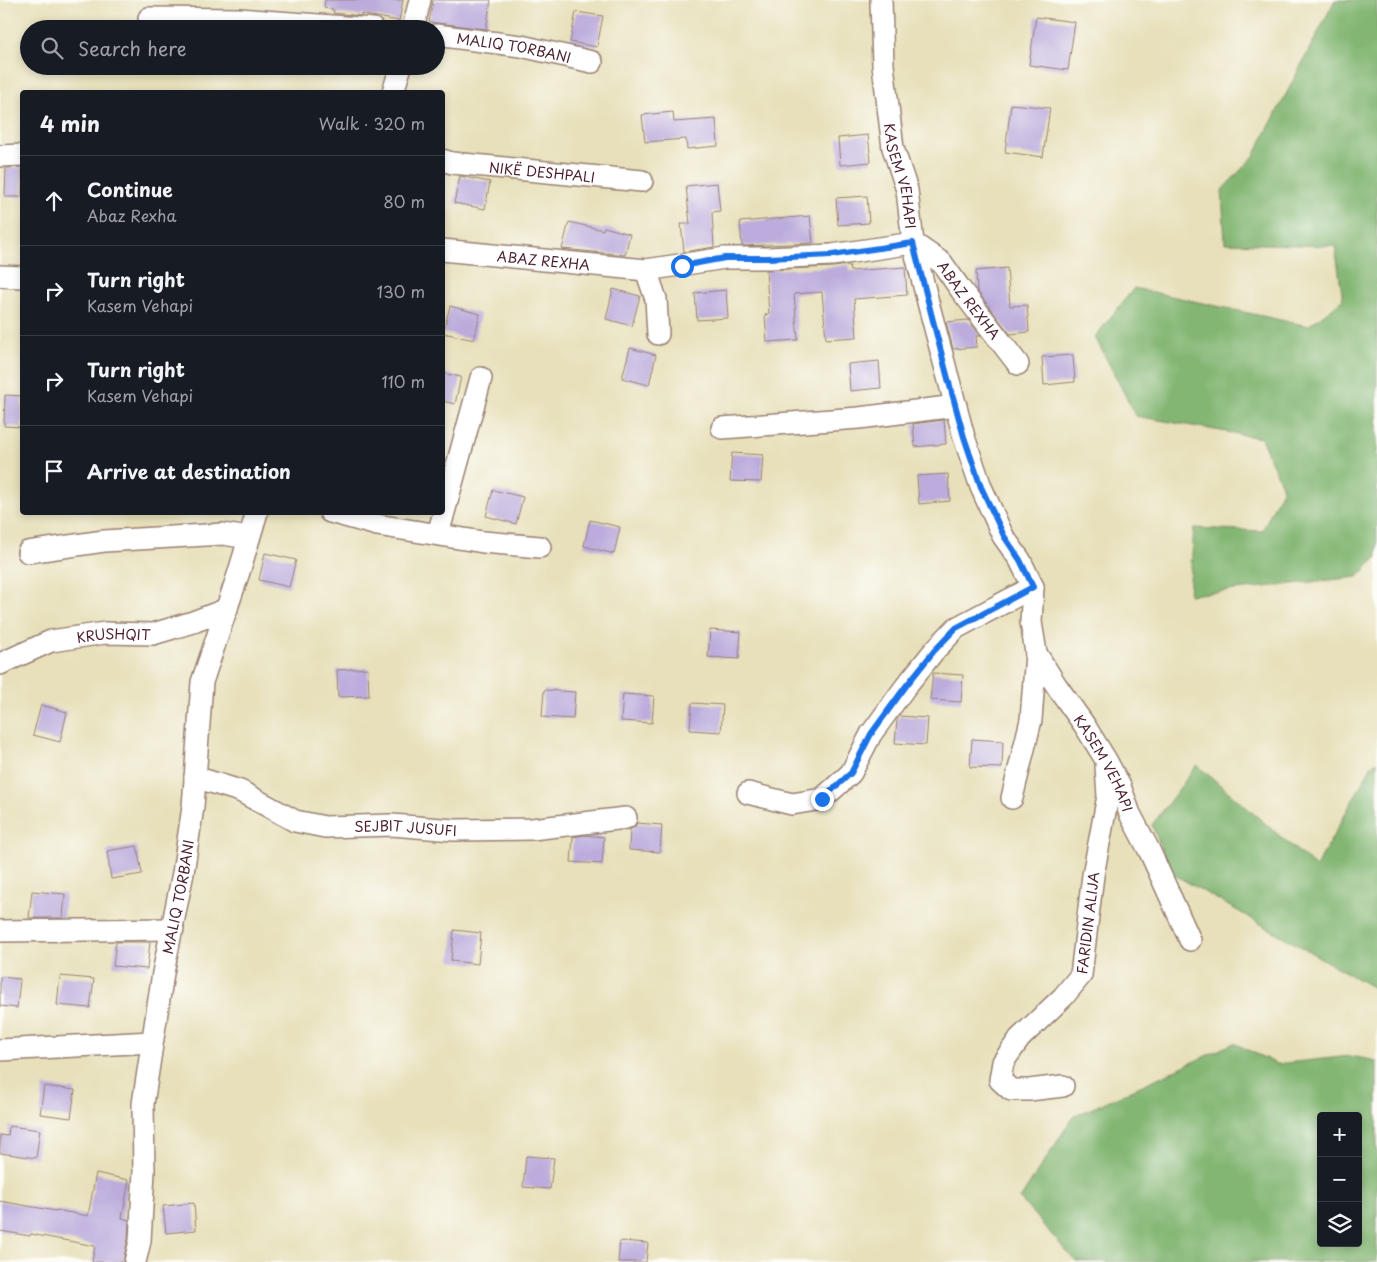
<!DOCTYPE html>
<meta charset="utf-8">
<style>
:root{--surface:#171b24;--page:#20242c;--text:#f1f3f6;--muted:#9ea1a6;--line:#363941}
body{margin:0;font-family:"Playpen Sans",sans-serif;background:var(--page);color:var(--text)}
.controls{position:absolute;right:15px;bottom:15px;display:grid;overflow:hidden;border-radius:5px;box-shadow:0 2px 8px #0003}
.controls button{width:45px;height:45px;display:grid;place-items:center;padding:0;border:0;border-bottom:1px solid var(--line);background:var(--surface);color:var(--text);font:25px sans-serif}
.stop{position:absolute;width:15px;height:15px;margin:-11px;border:4px solid #1a73e8;border-radius:50%;background:#fff}
.stop.end{background:#1a73e8;border-color:#fff;box-shadow:0 1px 5px #0008}
.list{margin:0;padding:0;list-style:none}
h2{display:flex;justify-content:space-between;align-items:center;height:65px;margin:0;padding:0 20px;font-size:21px}
h2 small{font-size:16px;font-weight:400;color:var(--muted)}
.list li{display:grid;grid-template-columns:32px 1fr auto;gap:15px;align-items:center;box-sizing:border-box;height:90px;padding:0 20px;border-top:1px solid var(--line)}
.list b{display:block;font-size:19px;white-space:nowrap}
.list p{margin:0;font-size:16px;white-space:nowrap;color:var(--muted)}
.list em{font-size:16px;font-style:normal;color:var(--muted)}
.icon{flex:none;width:28px;height:28px;fill:none;stroke:currentColor;stroke-width:2;stroke-linecap:round;stroke-linejoin:round}
.map{position:relative;flex:none;width:1377px;height:1262px;overflow:hidden}
.search{position:absolute;background:var(--surface);box-shadow:0 2px 8px #0003;left:20px;top:20px;width:425px;height:55px;display:flex;align-items:center;gap:12px;box-sizing:border-box;padding:0 18px;border-radius:28px;color:var(--muted);font-size:19px}
.panel{position:absolute;background:var(--surface);box-shadow:0 2px 8px #0003;left:20px;top:90px;width:425px;height:425px;border-radius:5px}
.map>svg:first-child{display:block}
.forest{fill:#82b672;stroke:#666a4e;fill-rule:evenodd}
.building{fill:#bcacdd}
.lines{fill:none;stroke-linecap:round;stroke-linejoin:round}
.street-casing{stroke:#988072;stroke-width:24}
.street{stroke:#fff;stroke-width:21}
.route{stroke:#1a73e8;stroke-width:6}
.labels{text-anchor:middle;dominant-baseline:central;stroke-width:4;stroke-linejoin:round;paint-order:stroke}
.street-label{font-size:14px;fill:#4a1f2b;stroke:#fdfcf7}
</style>
<div class="map">
<svg width="1377" height="1262" viewBox="0 0 1377 1262">
<rect width="100%" height="100%" fill="#fdfcf7"/>
<filter id="ink" filterUnits="userSpaceOnUse"><feTurbulence type="fractalNoise" baseFrequency=".02" numOctaves="2"/><feDisplacementMap in="SourceGraphic" scale="10" xChannelSelector="R" yChannelSelector="G"/><feConvolveMatrix kernelMatrix="1 2 1 2 8 2 1 2 1" color-interpolation-filters="sRGB"/></filter>
<filter id="wash" filterUnits="userSpaceOnUse"><feTurbulence type="fractalNoise" baseFrequency=".0096" numOctaves="4" result="noise"/><feDisplacementMap in="SourceGraphic" scale="20" xChannelSelector="R" yChannelSelector="G"/><feGaussianBlur stdDeviation="1.12" result="paint"/><feColorMatrix in="noise" values="0 0 0 0 0 0 0 0 0 0 0 0 0 0 0 0 0 1.4 0 .05"/><feComposite in="paint" operator="in"/></filter>
<g filter="url(#wash)">
<rect width="100%" height="100%" fill="#e7e0ba"/>
<g class="forest">
<path d="M1335,0H1377V557L1358,577L1189,595L1194,528L1262,531L1283,488L1261,438L1136,416L1095,337L1134,288L1308,326L1343,300L1335,246L1225,243L1222,190L1254,156Z"/>
<path d="M1377,762V990L1171,873L1152,825L1197,765L1316,867L1372,765Z"/>
<path d="M1234,1043L1277,1064L1350,1056L1377,1061V1262H1076L1020,1199L1073,1117ZM1321,1116H1358V1243H1321Z"/>
</g>
<g id="blocks">
<g class="building">
<path d="M325,0H403L399,21L361,14V16L333,13L334,10L324,8Z"/>
<path d="M433,0H491L486,29L429,22Z"/>
<path d="M576,12L603,16L597,47L570,42Z"/>
<path d="M1036,17L1075,22L1068,70L1029,65Z"/>
<path d="M1011,104L1050,108L1043,157L1005,152Z"/>
<path d="M673,112L674,122L716,119L718,146L687,149L686,139L645,142L642,115Z"/>
<path d="M868,135L871,162L840,165L838,138Z"/>
<path d="M22,167V197H5L6,168Z"/>
<path d="M460,176L490,182L485,209L454,203Z"/>
<path d="M717,183L720,211L712,212L714,247L684,252L681,224H690L686,186Z"/>
<path d="M867,196L869,223L838,225L836,198Z"/>
<path d="M810,216L813,243L742,246L740,222Z"/>
<path d="M569,222L603,230L604,227L630,234L625,255L562,249Z"/>
<path d="M849,265L850,271L905,267L907,295L854,299L857,337L826,339L822,292L794,294L798,340L767,342L765,315L769,314L766,270L833,267Z"/>
<path d="M1007,268L1010,306L1027,305L1029,332L1010,334L977,291L976,271Z"/>
<path d="M613,289L640,296L632,326L606,319Z"/>
<path d="M726,290L728,318L697,320L695,293Z"/>
<path d="M450,306L480,314L474,340L443,333Z"/>
<path d="M968,320L981,336H976L977,347L953,349L946,322Z"/>
<path d="M630,348L656,355L649,385L622,378Z"/>
<path d="M1073,355L1075,382L1044,385L1042,357Z"/>
<path d="M879,361L881,388L850,391L848,364Z"/>
<path d="M442,373L461,377L455,404L442,401Z"/>
<path d="M5,395L22,396V427L4,426Z"/>
<path d="M944,420L946,444L915,447L913,424Z"/>
<path d="M732,453L763,455L761,482L730,481Z"/>
<path d="M948,474L950,501L919,504L917,476Z"/>
<path d="M493,490L523,497L516,524L486,516Z"/>
<path d="M590,520L620,527L614,554L584,546Z"/>
<path d="M265,553L296,560L289,587L259,580Z"/>
<path d="M710,630L741,632L739,659L708,657Z"/>
<path d="M368,668L369,696L338,697L337,670Z"/>
<path d="M933,673L963,675L961,702L930,700Z"/>
<path d="M544,690L575,692L573,719L542,717Z"/>
<path d="M623,694L654,696L652,723L621,721Z"/>
<path d="M692,703L723,705L721,732L690,730Z"/>
<path d="M41,705L67,712L60,742L33,735Z"/>
<path d="M900,716L928,718L926,745L895,743L897,720Z"/>
<path d="M972,739L1003,741L1002,768L970,767Z"/>
<path d="M637,823L662,825L660,852L629,850L630,829L634,828Z"/>
<path d="M584,835L604,837L602,864L571,862L573,837Z"/>
<path d="M137,846L142,874L111,879L107,851Z"/>
<path d="M32,891L65,894L63,918H29Z"/>
<path d="M454,930L481,933L478,964L451,961Z"/>
<path d="M116,942H150L147,969L113,966Z"/>
<path d="M60,976L94,979L90,1008L57,1005Z"/>
<path d="M0,977L20,979L17,1008L0,1006Z"/>
<path d="M44,1086L75,1090L71,1118L40,1114Z"/>
<path d="M9,1126L40,1130L36,1158L0,1153V1135L8,1136Z"/>
<path d="M526,1156L554,1158L550,1189L523,1187Z"/>
<path d="M96,1173L129,1180L122,1218L129,1220L128,1239L123,1262H92L95,1246L31,1234L30,1236L0,1231V1201L56,1211V1210L88,1216Z"/>
<path d="M194,1203L196,1230L166,1233L163,1206Z"/>
<path d="M620,1241L648,1243L646,1262H618Z"/>
</g>
</g>
</g>
<g filter="url(#ink)">
<use href="#blocks" fill-opacity="0" stroke="#988072" stroke-width="1"/>
<g class="lines">
<defs>
<g id="street">
<path id="s1" d="M881,0L883,65L893,148L907,190L913,243L929,306L964,437L981,487L1003,536L1020,560L1033,587L1031,622L1036,653L1056,685L1085,726L1106,760L1120,786L1130,814L1150,852L1190,940"/>
<path d="M149,18L239,19L373,29"/>
<path d="M413,29L420,0"/>
<path id="s2" d="M436,35L521,46L592,62"/>
<path d="M393,92L401,66"/>
<path d="M0,156L22,155"/>
<path id="s3" d="M442,160L452,163L642,181"/>
<path id="s4" d="M442,250L646,270L725,258H768L832,255L913,243L942,263L961,290L1018,364"/>
<path d="M646,270L656,299L658,334"/>
<path d="M0,276L22,277"/>
<path d="M722,428L859,418L956,406"/>
<path d="M330,512L377,525L483,542L540,547"/>
<path d="M438,534L481,378"/>
<path d="M28,552L104,541L223,534L249,538"/>
<path id="s5" d="M0,664L51,641L105,633L153,634L193,622L227,609"/>
<path id="s6" d="M195,777L240,791L295,821L325,827L392,825L454,830L532,829L626,818"/>
<path d="M748,793L792,804L822,799L851,773L871,734L906,686L934,651L956,628L1033,587"/>
<path d="M1012,798L1031,720L1036,653"/>
<path d="M0,931L173,929"/>
<path d="M0,1050L152,1042"/>
<path id="s7" d="M1063,1086L1029,1090H1011L1000,1080L1003,1062L1020,1038L1063,997L1081,975L1093,875L1108,796L1106,767"/>
<path id="s8" d="M135,1262L140,1241L144,1172L143,1104L163,973L183,873L193,807L202,682L239,572L257,512"/>
</g>
</defs>
<use href="#street" class="street-casing"/>
<use href="#street" class="street"/>
</g>
</g>
<g class="lines" filter="url(#ink)">
<path class="route" d="M682,266L725,258H768L832,255L913,243L947,375L964,437L981,487L1004,536L1020,560L1033,587L956,628L934,651L906,686L871,734L851,773L822,799"/>
</g>
<g class="labels">
<g class="street-label">
<text stroke="none"><textPath href="#s2" startOffset="79">MALIQ TORBANI</textPath></text>
<text stroke="none"><textPath href="#s3" startOffset="101">NIKË DESHPALI</textPath></text>
<text stroke="none"><textPath href="#s1" startOffset="178">KASEM VEHAPI</textPath></text>
<text stroke="none"><textPath href="#s4" startOffset="102">ABAZ REXHA</textPath></text>
<text stroke="none"><textPath href="#s4" startOffset="555">ABAZ REXHA</textPath></text>
<text stroke="none"><textPath href="#s5" startOffset="119">KRUSHQIT</textPath></text>
<text stroke="none"><textPath href="#s1" startOffset="809">KASEM VEHAPI</textPath></text>
<text stroke="none"><textPath href="#s6" startOffset="221">SEJBIT JUSUFI</textPath></text>
<text stroke="none"><textPath href="#s8" startOffset="369">MALIQ TORBANI</textPath></text>
<text stroke="none"><textPath href="#s7" startOffset="255">FARIDIN ALIJA</textPath></text>
</g>
</g>
</svg>
<div class="controls">
<button>+</button>
<button>−</button>
<button><svg class="icon" aria-label="layers" viewBox="0 0 24 24"><path d="M12 4l9 5-9 5-9-5zM3 14l9 5 9-5"/></svg></button>
</div>
<div class="stop" style="left:682px;top:266px"></div>
<div class="stop end" style="left:822px;top:799px"></div>
<div class="search"><svg class="icon" aria-label="search" viewBox="0 0 24 24"><circle cx="10" cy="10" r="6"/><path d="M15 15l6 6"/></svg>Search here</div>
<section class="panel">
<h2>4 min<small>Walk · 320 m</small></h2>
<ul class="list">
<li><svg class="icon" aria-label="ahead" viewBox="0 0 24 24"><path d="M12 20V5M6 11l6-6 6 6"/></svg><div><b>Continue</b><p>Abaz Rexha</p></div><em>80 m</em></li>
<li><svg class="icon" aria-label="right" viewBox="0 0 24 24"><path d="M7 20v-9h11M14 6l5 5-5 5"/></svg><div><b>Turn right</b><p>Kasem Vehapi</p></div><em>130 m</em></li>
<li><svg class="icon" aria-label="right" viewBox="0 0 24 24"><path d="M7 20v-9h11M14 6l5 5-5 5"/></svg><div><b>Turn right</b><p>Kasem Vehapi</p></div><em>110 m</em></li>
<li><svg class="icon" aria-label="arrive" viewBox="0 0 24 24"><path d="M6 21V4h12l-3 4 3 4H6"/></svg><div><b>Arrive at destination</b></div></li>
</ul>
</section>
</div>
